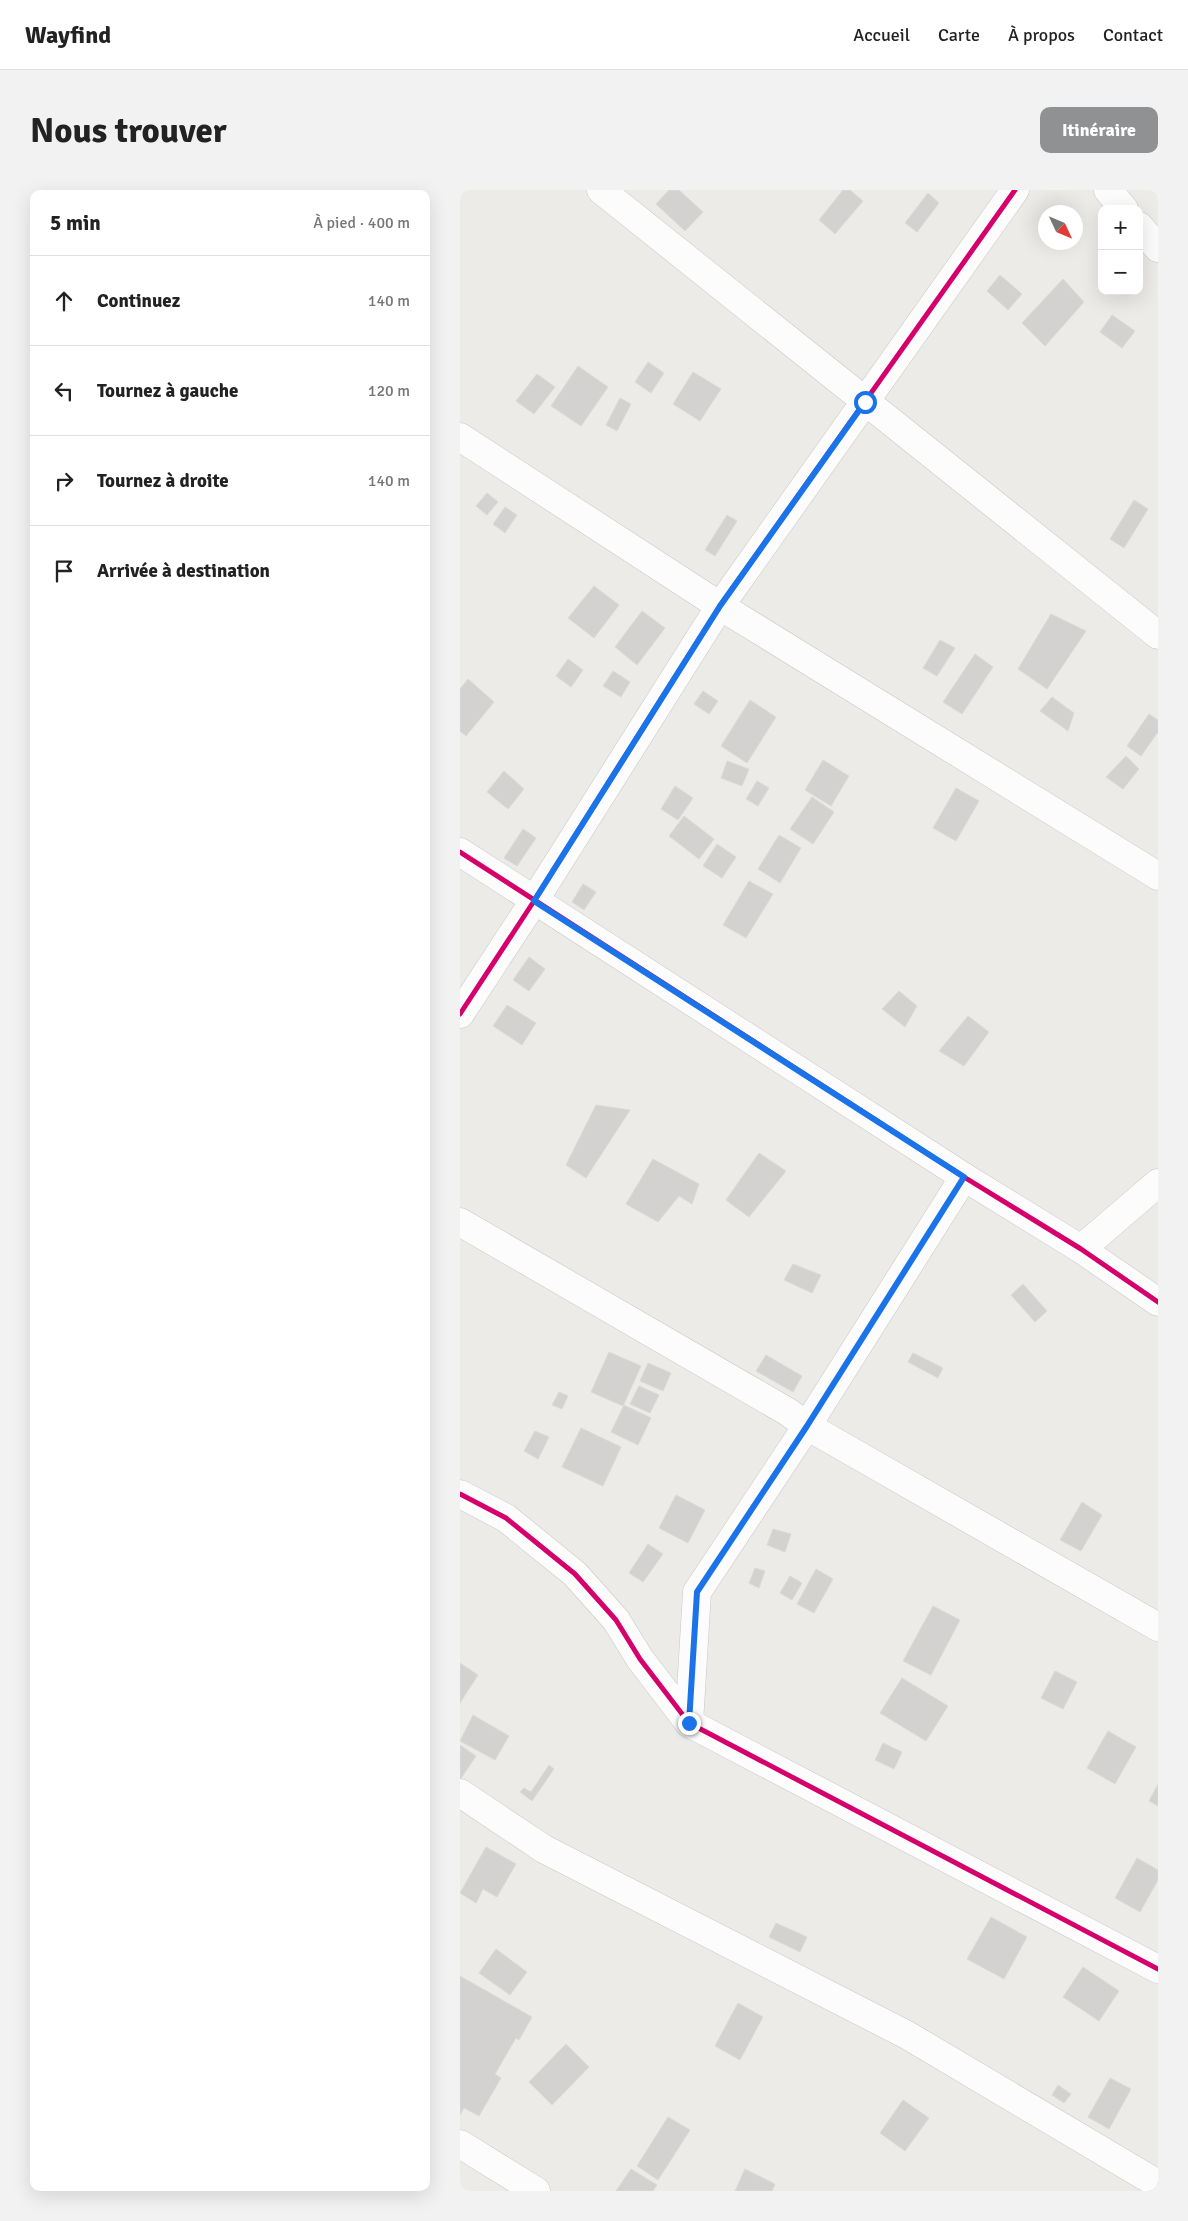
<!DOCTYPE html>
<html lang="fr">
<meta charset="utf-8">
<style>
:root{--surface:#fff;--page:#f2f2f2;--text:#222;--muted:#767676;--line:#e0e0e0;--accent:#8f9192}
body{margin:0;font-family:Signika,sans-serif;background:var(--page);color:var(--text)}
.controls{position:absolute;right:15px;top:15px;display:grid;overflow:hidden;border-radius:10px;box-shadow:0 5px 20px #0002}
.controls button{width:45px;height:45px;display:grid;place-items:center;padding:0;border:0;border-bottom:1px solid var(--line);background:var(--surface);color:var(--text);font:25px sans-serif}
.compass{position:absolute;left:578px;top:15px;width:45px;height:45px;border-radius:50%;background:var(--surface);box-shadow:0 5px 20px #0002;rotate:134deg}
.stop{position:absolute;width:15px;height:15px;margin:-11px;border:4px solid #1a73e8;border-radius:50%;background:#fff}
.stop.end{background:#1a73e8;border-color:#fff;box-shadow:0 1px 5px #0008}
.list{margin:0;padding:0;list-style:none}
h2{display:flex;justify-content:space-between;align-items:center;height:65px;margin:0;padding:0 20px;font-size:21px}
h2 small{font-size:16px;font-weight:400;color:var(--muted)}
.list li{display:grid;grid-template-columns:32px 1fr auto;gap:15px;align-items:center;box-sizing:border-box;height:90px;padding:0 20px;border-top:1px solid var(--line)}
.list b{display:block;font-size:19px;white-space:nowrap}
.list em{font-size:16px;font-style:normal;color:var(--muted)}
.icon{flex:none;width:28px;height:28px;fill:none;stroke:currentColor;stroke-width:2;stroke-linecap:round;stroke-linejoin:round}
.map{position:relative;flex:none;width:698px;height:2001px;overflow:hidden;border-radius:10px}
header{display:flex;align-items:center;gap:30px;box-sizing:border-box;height:70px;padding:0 25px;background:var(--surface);border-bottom:1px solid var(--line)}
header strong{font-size:24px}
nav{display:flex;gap:28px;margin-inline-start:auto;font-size:18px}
.intro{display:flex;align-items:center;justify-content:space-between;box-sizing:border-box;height:120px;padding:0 30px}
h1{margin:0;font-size:35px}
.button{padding:12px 22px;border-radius:10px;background:var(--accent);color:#fff;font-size:18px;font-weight:700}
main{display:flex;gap:30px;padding:0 30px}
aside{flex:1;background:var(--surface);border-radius:10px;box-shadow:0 5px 20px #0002}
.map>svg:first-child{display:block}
.building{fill:#d3d2d0;stroke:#dcdad7}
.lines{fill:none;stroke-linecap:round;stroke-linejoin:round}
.street-casing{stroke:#c7c7c7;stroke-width:29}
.street{stroke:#fcfcfc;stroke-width:28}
.cycleway-casing{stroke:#fff;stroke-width:8}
.cycleway{stroke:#d6006c;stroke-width:5}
.route{stroke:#1a73e8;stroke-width:6}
</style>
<header>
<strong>Wayfind</strong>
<nav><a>Accueil</a><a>Carte</a><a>À propos</a><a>Contact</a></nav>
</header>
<div class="intro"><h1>Nous trouver</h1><a class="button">Itinéraire</a></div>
<main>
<aside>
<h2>5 min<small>À pied · 400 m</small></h2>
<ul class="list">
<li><svg class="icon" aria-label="ahead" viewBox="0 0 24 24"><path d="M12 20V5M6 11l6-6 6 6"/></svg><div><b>Continuez</b></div><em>140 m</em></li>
<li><svg class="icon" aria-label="left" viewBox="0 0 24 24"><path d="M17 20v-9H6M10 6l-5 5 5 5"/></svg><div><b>Tournez à gauche</b></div><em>120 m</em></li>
<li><svg class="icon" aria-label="right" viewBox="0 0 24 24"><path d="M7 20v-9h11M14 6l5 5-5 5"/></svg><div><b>Tournez à droite</b></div><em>140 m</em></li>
<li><svg class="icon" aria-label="arrive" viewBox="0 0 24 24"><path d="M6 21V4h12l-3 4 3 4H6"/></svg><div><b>Arrivée à destination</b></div></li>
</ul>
</aside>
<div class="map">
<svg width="698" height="2001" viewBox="0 0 698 2001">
<rect width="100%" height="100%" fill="#ecebe8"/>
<g class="building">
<path d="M209,0H219L243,22L225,41L196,14Z"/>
<path d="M383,0H390L403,11L375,44L359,30Z"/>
<path d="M468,3L479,13L457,42L445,33Z"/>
<path d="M540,85L562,104L548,120L527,101Z"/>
<path d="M603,89L624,112L585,156L562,133Z"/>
<path d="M652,125L675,141L662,158L640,142Z"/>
<path d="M188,172L204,183L191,203L175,192Z"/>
<path d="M118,176L148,197L121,236L91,216Z"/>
<path d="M233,182L261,199L240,231L213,214Z"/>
<path d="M77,184L95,197L74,224L56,211Z"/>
<path d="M160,208L171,214L157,241L146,235Z"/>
<path d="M27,303L38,312L27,325L16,316Z"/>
<path d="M674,310L688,319L664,358L650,349Z"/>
<path d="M45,317L57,325L45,343L33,334Z"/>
<path d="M267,325L277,331L255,366L245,360Z"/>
<path d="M134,396L159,415L134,448L108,428Z"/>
<path d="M182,421L205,438L177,475L155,457Z"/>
<path d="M591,424L626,441L587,499L558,479Z"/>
<path d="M480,450L495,458L477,486L463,478Z"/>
<path d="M515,464L533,477L502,524L483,512Z"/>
<path d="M108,469L123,480L111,497L96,486Z"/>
<path d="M153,481L170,492L161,507L143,496Z"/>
<path d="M8,489L34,512L6,546L0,541V499Z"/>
<path d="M243,501L258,511L249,524L234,514Z"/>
<path d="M592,507L614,523L608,541L580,521Z"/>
<path d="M290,510L316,527L287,573L261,556Z"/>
<path d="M689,524L698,530V542L681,566L667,556Z"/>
<path d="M666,566L679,579L663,599L646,587Z"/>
<path d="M363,570L389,586L371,616L345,600Z"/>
<path d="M267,571L289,579L282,596L261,588Z"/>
<path d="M44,581L64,599L48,619L27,602Z"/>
<path d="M297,591L309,598L298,616L286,609Z"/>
<path d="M215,596L233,608L218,630L201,619Z"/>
<path d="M496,598L519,611L496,651L473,638Z"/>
<path d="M352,607L374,622L353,654L330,639Z"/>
<path d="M224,626L254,649L239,669L209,646Z"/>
<path d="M63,639L76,648L57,676L44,668Z"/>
<path d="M319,645L341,658L320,693L298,679Z"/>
<path d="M257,654L276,667L262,688L243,676Z"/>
<path d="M289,691L313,704L286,748L263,735Z"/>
<path d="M123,694L136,702L124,720L112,712Z"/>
<path d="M69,767L85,779L69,801L53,790Z"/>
<path d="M439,801L457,816L445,837L422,819Z"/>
<path d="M47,815L76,833L62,855L33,836Z"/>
<path d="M508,826L529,842L504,876L479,861Z"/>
<path d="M136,915L170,920L126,988L106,975Z"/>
<path d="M299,963L326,981L289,1027L266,1010Z"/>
<path d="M193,969L239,994L232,1014L219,1006L198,1032L166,1014Z"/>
<path d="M333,1074L361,1085L352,1103L324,1090Z"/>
<path d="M563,1094L587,1121L575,1132L551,1105Z"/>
<path d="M149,1162L181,1176L163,1216L131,1202Z"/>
<path d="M453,1163L483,1178L478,1188L448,1172Z"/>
<path d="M306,1165L342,1186L333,1202L296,1181Z"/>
<path d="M188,1173L211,1183L203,1201L180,1191Z"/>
<path d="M179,1196L199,1205L190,1223L170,1214Z"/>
<path d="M99,1202L108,1206L102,1219L92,1215Z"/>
<path d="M164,1215L191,1228L178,1255L151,1242Z"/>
<path d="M121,1238L161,1257L143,1296L102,1277Z"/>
<path d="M75,1241L89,1247L78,1269L64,1261Z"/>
<path d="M216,1305L245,1320L228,1353L199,1338Z"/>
<path d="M622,1312L642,1325L621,1361L600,1350Z"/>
<path d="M313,1339L331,1344L325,1362L307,1355Z"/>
<path d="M188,1354L203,1364L183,1392L169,1383Z"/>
<path d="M295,1378L305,1381L299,1398L289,1393Z"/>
<path d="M356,1379L373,1389L354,1423L337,1414Z"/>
<path d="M330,1386L342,1393L332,1410L320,1403Z"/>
<path d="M473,1416L500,1430L471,1485L443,1471Z"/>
<path d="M0,1473L18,1485L0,1513Z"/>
<path d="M595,1481L617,1492L603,1519L581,1508Z"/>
<path d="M442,1488L488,1516L466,1551L420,1523Z"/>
<path d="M13,1525L49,1546L35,1570L0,1551Z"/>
<path d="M648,1541L676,1557L655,1594L627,1578Z"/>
<path d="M423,1553L442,1562L434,1579L415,1570Z"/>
<path d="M0,1555L16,1566L0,1590Z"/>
<path d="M89,1575L94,1579L72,1611L60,1602L64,1598L71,1602Z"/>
<path d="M698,1594V1616L689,1611Z"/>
<path d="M26,1657L56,1674L37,1707L23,1699L16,1713L0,1703Z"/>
<path d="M677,1668L698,1680V1690L680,1722L655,1708Z"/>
<path d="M531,1727L567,1747L544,1789L507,1769Z"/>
<path d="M316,1733L347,1747L340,1762L309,1747Z"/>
<path d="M36,1759L67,1782L50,1805L19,1783Z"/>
<path d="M623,1777L659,1801L639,1831L603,1807Z"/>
<path d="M0,1786L72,1827L59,1850L56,1848L35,1884L41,1888L19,1926L4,1918L0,1925Z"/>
<path d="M278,1813L303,1827L280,1870L255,1856Z"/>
<path d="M106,1854L129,1877L92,1915L69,1892Z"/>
<path d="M650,1888L671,1899L649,1939L628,1927Z"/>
<path d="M598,1895L611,1904L604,1913L592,1905Z"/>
<path d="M443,1910L469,1928L445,1961L420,1943Z"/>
<path d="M208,1927L230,1940L198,1990L177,1976Z"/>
<path d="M171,1979L197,1995L193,2001H156Z"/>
<path d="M285,1979L315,1994L312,2001H275Z"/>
</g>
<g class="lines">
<defs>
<g id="street">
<path d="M141,0L698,445"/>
<path d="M648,0L664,19"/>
<path d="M679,36L698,58"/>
<path d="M0,247L260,416L698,686"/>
<path d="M0,662L504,987L621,1059L698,1112"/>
<path d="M0,824L74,711L260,416L555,0"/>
<path d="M0,1032L328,1222L347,1236L698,1437"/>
<path d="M621,1059L698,993"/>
<path d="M0,1304L46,1328L115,1384L156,1430L180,1469L229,1533L698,1779"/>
<path d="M229,1533L237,1402L347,1236L504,987"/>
<path d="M0,1603L84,1659L447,1845L698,1994"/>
<path d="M0,1954L76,2001"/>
</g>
</defs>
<use href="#street" class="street-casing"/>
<use href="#street" class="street"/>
<defs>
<g id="cycleway">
<path d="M0,662L504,987L621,1059L698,1112"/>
<path d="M0,824L74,711L260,416L555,0"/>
<path d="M0,1304L46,1328L115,1384L156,1430L180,1469L229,1533L698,1779"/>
</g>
</defs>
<use href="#cycleway" class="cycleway-casing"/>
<use href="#cycleway" class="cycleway"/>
</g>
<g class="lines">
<path class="route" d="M229,1533L237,1402L347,1236L504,987L74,711L260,416L405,212"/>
</g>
</svg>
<div class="controls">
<button>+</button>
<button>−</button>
</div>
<svg class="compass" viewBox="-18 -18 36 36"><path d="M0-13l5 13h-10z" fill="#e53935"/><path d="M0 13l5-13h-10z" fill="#767676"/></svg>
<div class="stop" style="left:405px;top:212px"></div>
<div class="stop end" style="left:229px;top:1533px"></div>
</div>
</main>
